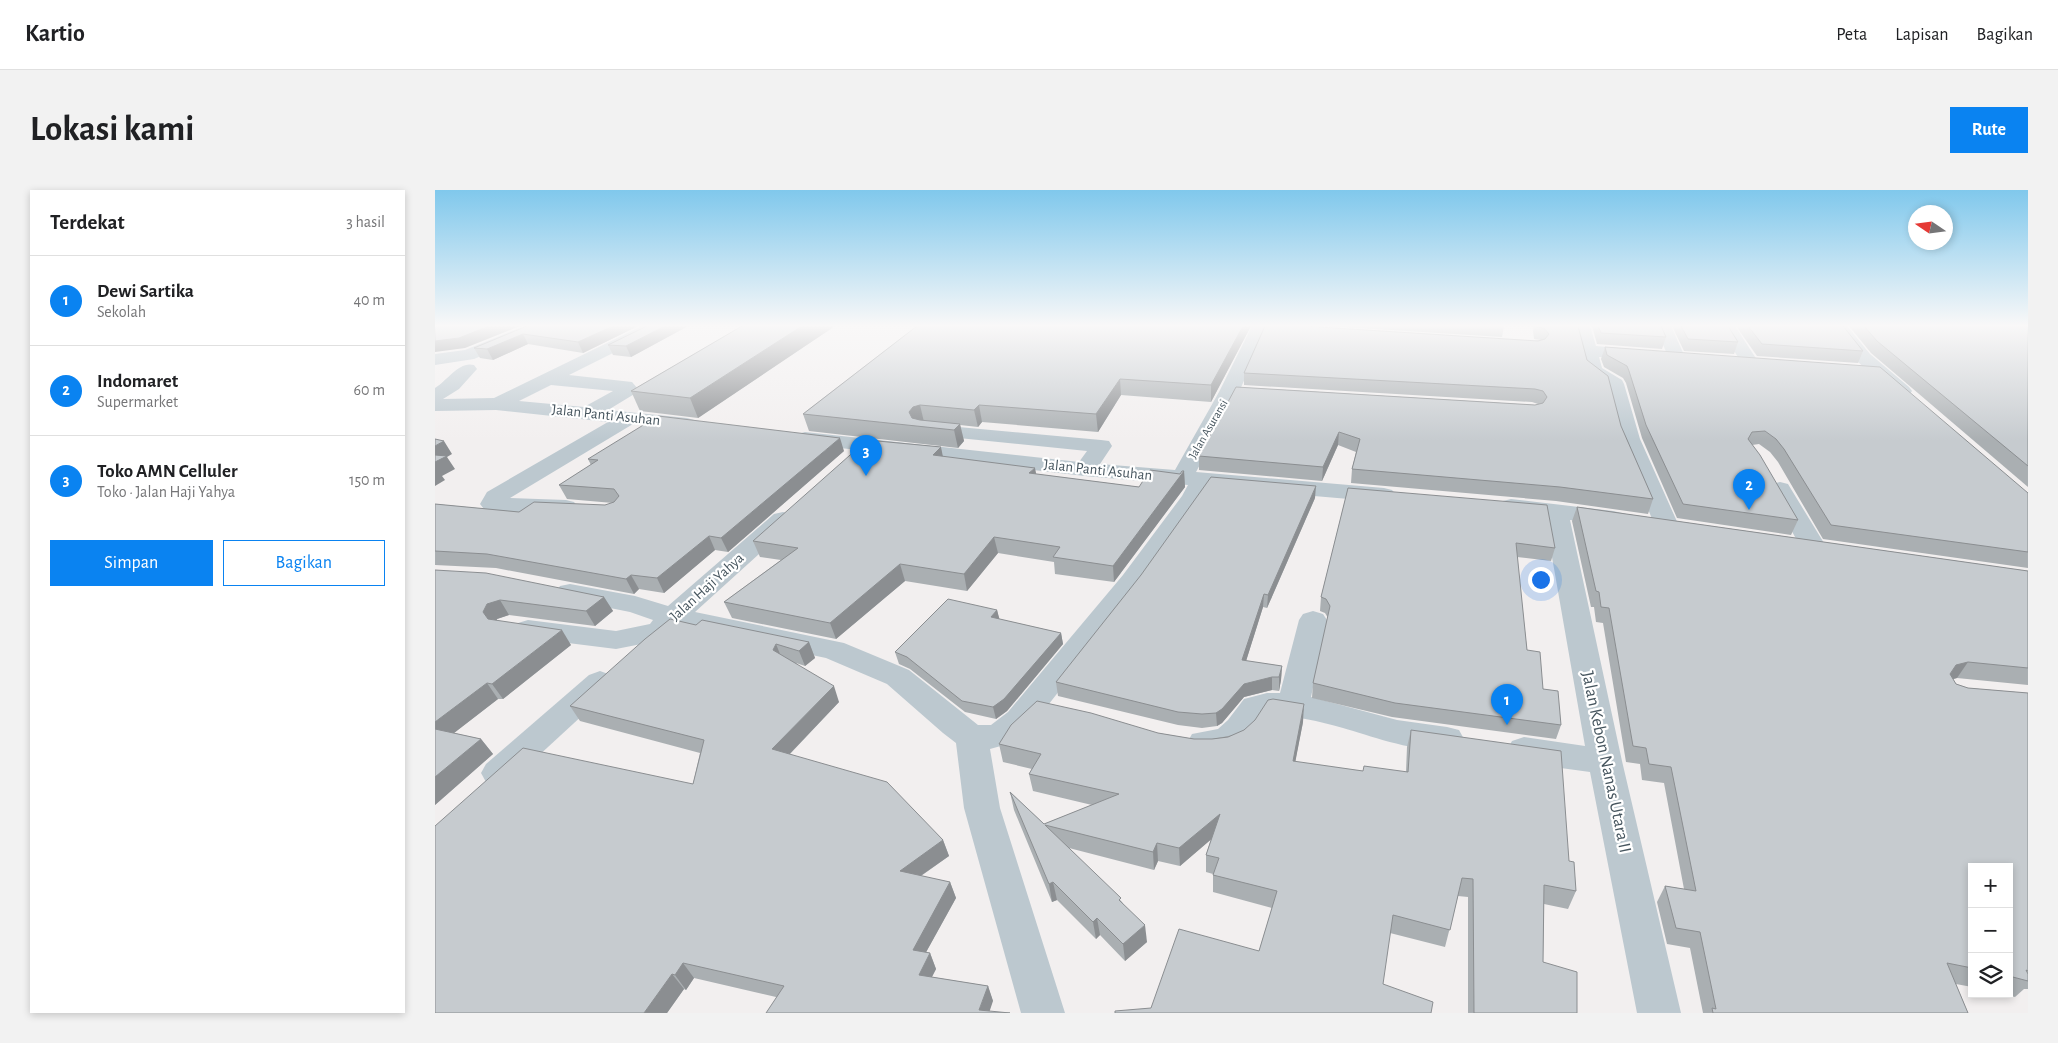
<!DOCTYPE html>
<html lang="id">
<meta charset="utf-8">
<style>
:root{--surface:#fff;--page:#f2f2f2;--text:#202124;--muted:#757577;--line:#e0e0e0;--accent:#0a83f1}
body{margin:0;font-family:"Alegreya Sans",sans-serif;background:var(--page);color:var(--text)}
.controls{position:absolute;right:15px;bottom:15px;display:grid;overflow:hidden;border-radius:0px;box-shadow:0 2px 8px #0003}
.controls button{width:45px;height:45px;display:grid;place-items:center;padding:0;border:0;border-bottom:1px solid var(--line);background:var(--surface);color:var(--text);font:25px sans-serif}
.compass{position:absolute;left:1473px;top:15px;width:45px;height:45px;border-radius:50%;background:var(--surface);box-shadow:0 2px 8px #0003;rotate:283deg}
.you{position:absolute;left:1105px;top:389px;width:18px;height:18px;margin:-12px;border:4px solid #fff;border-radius:50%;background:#1a73e8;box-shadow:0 0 0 8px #1a73e833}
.badge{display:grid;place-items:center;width:32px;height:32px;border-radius:50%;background:var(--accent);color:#fff;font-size:16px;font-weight:700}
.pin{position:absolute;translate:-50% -41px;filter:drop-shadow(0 1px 2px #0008)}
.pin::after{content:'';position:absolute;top:26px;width:18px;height:15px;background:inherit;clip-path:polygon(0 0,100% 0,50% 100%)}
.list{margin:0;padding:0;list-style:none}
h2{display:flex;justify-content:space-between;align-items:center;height:65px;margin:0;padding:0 20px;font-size:21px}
h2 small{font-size:16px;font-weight:400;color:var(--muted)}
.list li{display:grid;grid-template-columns:32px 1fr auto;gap:15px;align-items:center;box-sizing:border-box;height:90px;padding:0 20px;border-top:1px solid var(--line)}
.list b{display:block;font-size:19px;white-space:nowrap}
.list p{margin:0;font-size:16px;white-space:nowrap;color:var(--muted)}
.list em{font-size:16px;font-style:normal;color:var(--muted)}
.actions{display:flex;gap:10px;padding:15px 20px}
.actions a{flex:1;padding:11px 0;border:1px solid var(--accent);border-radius:0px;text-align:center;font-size:18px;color:var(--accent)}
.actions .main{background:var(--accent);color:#fff}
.icon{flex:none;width:28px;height:28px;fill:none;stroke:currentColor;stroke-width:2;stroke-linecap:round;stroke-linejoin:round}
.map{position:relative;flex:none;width:1593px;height:823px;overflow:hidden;border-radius:0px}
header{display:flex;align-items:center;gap:30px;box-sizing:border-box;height:70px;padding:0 25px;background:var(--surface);border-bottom:1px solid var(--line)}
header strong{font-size:24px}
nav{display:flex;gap:28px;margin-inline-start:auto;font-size:18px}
.intro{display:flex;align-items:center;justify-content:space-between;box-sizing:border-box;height:120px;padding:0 30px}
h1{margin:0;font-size:35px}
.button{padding:12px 22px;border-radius:0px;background:var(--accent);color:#fff;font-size:18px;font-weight:700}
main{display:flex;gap:30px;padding:0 30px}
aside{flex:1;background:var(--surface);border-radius:0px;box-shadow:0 2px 8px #0003}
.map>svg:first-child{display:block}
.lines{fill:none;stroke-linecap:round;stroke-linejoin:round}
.minor{fill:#bcc8cf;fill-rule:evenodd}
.wall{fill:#aaafb2}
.shaded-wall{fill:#8b8e91}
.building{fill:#c6cbcf;stroke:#8b8e91}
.labels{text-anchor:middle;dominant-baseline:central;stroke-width:4.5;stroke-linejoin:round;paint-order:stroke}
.far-street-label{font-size:12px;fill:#46555e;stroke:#fff}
.street-label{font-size:15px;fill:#46555e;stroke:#fff}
.near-street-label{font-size:18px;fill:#46555e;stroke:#fff}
</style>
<header>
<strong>Kartio</strong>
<nav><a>Peta</a><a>Lapisan</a><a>Bagikan</a></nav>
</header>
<div class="intro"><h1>Lokasi kami</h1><a class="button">Rute</a></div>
<main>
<aside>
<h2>Terdekat<small>3 hasil</small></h2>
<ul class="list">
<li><span class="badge">1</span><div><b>Dewi Sartika</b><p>Sekolah</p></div><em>40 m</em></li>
<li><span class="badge">2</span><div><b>Indomaret</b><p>Supermarket</p></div><em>60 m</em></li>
<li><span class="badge">3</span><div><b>Toko AMN Celluler</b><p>Toko · Jalan Haji Yahya</p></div><em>150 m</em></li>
</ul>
<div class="actions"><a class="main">Simpan</a><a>Bagikan</a></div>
</aside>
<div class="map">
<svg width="1593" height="823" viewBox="0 0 1593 823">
<rect width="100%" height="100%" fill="#f2efef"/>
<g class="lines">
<g class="minor">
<path d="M89,136H111L109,139L39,169L0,175V164L30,160Z"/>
<path d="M207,136H228L226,139L134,185L197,192L203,199L201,203L173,220L252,228L259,230L262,234L259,238L252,240L198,234L75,308L131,310L139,312L143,317L139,322L131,324L57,321L49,319L45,314L52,302L173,232L61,220L0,221V198C13,190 24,171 39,175L42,179L24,199L8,209L59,208ZM116,195L178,201L149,217L84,211Z"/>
<path d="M817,136H871L876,140L874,144L868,145L830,143L804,202L761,282L949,298L957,300L961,305L957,310L949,312L775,297L770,307L706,397L595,538L580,552L555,559L565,618L630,823H586L529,618L521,553L508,543L452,494L391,468L244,437L236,442L232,449L181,459L93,448L83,445L79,439L83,433L93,430L181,441L215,434L218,430L195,422L125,408L121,402L125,396L135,394L200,406L233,416L339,324L348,322L357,324L360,329L357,334L260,422L409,453L474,480L543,535H556L573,522L688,385L747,306L753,295L650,286L370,254L363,252L360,248L363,244L370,242L644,272L652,261L484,244L481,240L484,236L491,234L666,250L674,251L677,256L665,274L740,280L784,202Z"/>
<path d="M1139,136H1155L1161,156L1207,160L1213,161L1216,165L1213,169L1207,170L1164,167L1167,178L1187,190L1189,194L1205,249L1244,336L1241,341L1232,343L1223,341L1220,336L1184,249L1171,197L1153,185L1150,181Z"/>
<path d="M1220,136H1236L1250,167L1247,171L1241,172L1235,171Z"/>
<path d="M1284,136H1300L1324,173L1321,177L1315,178L1309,177Z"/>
<path d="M1396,136H1412L1435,164L1474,197L1477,201L1474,205L1467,207L1460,205L1423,172Z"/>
<path d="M1345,292L1353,294L1356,299L1392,358L1388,363L1379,366L1370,363L1366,358L1334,299L1337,294Z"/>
<path d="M1076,309L1178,321L1187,323L1190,328L1187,333L1178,335L1135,330L1187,571L1246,823H1202L1155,582L1089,573L1077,569L1072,560L1077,551L1089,547L1150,556L1110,327L1068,321L1064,316L1068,311Z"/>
<path d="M878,421L888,424L892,430L876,507L962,530L1012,537L1024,540L1029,549L1024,558C993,567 939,547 908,538C883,531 858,525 832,525C826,531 822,541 816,548C802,565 777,568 757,562L752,553L757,544L783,539L793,530L809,509L832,503H845L864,430L868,424Z"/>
<path d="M165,481L176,485L180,492L176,499L75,592L63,596L51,592L46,583L51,574L154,485Z"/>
</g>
</g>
<g class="wall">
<path d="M92,136H203L148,163L93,154L58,170L45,168L39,158Z"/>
<path d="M212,136H253L196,167L178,165L173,155Z"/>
<path d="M307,136H400L263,228L205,221L196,201Z"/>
<path d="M482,136H816L776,212L686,205L663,242L547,232L543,237L525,235L529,251L523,258L374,241L368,224Z"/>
<path d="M892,136H1069L1067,147Z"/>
<path d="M1099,136H1143L1152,170L1186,236L1218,309L1213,324L1121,311L916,293L917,279L921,262L903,255L887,291L764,280V266L801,197L1100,215L1103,214L1097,212L809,195V183L1106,150L1099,149L1098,141Z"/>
<path d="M1157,136H1226L1231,147L1227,159L1162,154Z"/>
<path d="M1237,136H1293L1303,152L1299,164L1249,161Z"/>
<path d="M1301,136H1408L1428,161L1423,173L1322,166Z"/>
<path d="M1414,136H1593V297L1436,163Z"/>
<path d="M1170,157L1593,303V378L1388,349L1343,272L1335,262L1324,254L1317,255L1363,330L1356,345L1242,328L1207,248L1191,193L1188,188L1169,177L1166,169Z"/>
<path d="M409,261L293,362L280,360L229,403L204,399L199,404L61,378L0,375V314L84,322L170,315L178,313L132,309L124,295L156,275L153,269Z"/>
<path d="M508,267L601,284L704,297L745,284L749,281L750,297L679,392L620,384L619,372L563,363L532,401L470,391L401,449L297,428L289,412L346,370L325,367L318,351Z"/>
<path d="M913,298L1120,358L1116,371L1082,367L1092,460L1108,499L1126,535L1121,549L957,527L877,508L878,493L893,428L890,423L885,421L886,407Z"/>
<path d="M880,308L832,418L828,417L811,471L847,476L846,490L844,501L837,500L809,507L787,533L782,536L767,538L743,535L623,506L621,492Z"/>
<path d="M1142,317L1593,381V495L1522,488L1518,489L1521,494L1533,498L1593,503V799H1589L1580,807L1567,804H1574V677H1537V797L1521,794L1533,823H1268L1255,758L1232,754L1222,712L1230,696L1249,699L1229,593L1207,590L1205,574L1191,572L1168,433L1161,432L1159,417H1156L1137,331Z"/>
<path d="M0,380L169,407L178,421L160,436L74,425L62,429V430L136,455L68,509H63L19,543L46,549L58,564L0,615Z"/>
<path d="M562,420L564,429L626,443L628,454L572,521L561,529L530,522L475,479L464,474L460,462Z"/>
<path d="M261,435L374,452L380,468L370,476L361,473L404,512L355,564L508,650L514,666L486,686L515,692L521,708L491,762L495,763L501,779L497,787L553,796L558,811L341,807L259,788L251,800L249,799L232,823H0L258,594L265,563L145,531L135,516Z"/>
<path d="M868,532L860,572L928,581L971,582L972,557L976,540L1134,671L1141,701L1133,719L1109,714L1108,772L1142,823H1033V707L1023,706L1010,757L955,743L716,818L824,761L837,718L778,702V684L771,682V665L776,649L745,676L723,671L719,680L634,658L687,712L712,752L690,771L665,745L661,749L622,710L617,712L579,620L575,602L609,634L657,615L598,601L594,584L597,579L568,572L564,554L723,543L759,549H777Z"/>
</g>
<g class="shaded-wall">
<path d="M54,136H85L30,158L0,162V151Z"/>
<path d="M178,136H203L148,163L143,152Z"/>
<path d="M230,136H253L196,167L191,156Z"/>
<path d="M367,136H400L263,228L255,208Z"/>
<path d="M808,136H816L776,212V195Z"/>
<path d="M88,144L93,154L58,170L52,159Z"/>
<path d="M685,189L686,205L663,242L661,224Z"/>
<path d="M485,215L489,232L478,236L474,222L478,217Z"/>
<path d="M544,215L547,232L543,237L539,220Z"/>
<path d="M525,234L529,251L523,258L519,240Z"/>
<path d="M904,242L903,255L887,291L888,277Z"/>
<path d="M405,248L409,261L293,362L286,348Z"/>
<path d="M9,251L17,264L12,267L20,279L7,286L10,290L0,296V256Z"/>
<path d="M506,257L509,272L498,265Z"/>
<path d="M600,278L603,293L594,283Z"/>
<path d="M749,281L750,297L679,392L678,376Z"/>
<path d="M881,296L880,308L832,418L833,405Z"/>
<path d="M274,346L280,360L229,403L222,388Z"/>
<path d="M559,347L563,363L532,401L529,384Z"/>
<path d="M465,374L470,391L401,449L395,433Z"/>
<path d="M196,385L204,399L199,404L191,389Z"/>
<path d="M829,404L828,417L807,484V470Z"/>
<path d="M169,407L178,421L160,436L151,421Z"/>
<path d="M65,410L74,425L62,429L58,437L48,422L52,414Z"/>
<path d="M562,420L565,431L556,427Z"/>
<path d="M127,440L136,455L68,509L57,494Z"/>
<path d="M626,443L628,454L572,521L561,529L558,517Z"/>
<path d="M374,452L380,468L370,476L364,461Z"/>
<path d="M341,454L347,469L338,460Z"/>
<path d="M1533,472L1522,488L1511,491L1521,475Z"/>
<path d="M847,476L846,490L844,501V487Z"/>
<path d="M837,487V500L809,507L787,533L782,536L781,523L809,494Z"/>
<path d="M52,493L63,509L6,553L0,546V532Z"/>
<path d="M399,496L404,512L345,574L337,559Z"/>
<path d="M869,514L868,532L857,589L858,571Z"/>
<path d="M46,549L58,564L0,615V587Z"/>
<path d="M785,624L786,641L745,676L744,658Z"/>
<path d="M508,650L514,666L471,696L465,681Z"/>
<path d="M722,653L723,671L719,680L718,662Z"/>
<path d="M515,692L521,708L484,775L478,760Z"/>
<path d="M618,692L622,710L617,712L614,694Z"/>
<path d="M662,728L665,745L661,749L658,732Z"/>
<path d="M710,735L712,752L690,771L688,754Z"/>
<path d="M495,763L501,779L490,800L484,785Z"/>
<path d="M248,773L259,788L251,800L240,785Z"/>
<path d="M237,784L249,799L232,823H209Z"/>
<path d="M553,796L558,811L554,823L544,820Z"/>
</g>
<g class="building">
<path d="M0,136H54L24,148L0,151Z"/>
<path d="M92,136H178L143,152L88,144L52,159L39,158Z"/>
<path d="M212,136H230L191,156L173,155Z"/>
<path d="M307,136H367L255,208L196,201Z"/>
<path d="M482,136H808L776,195L685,189L661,224L544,215L539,220L485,215L478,217L474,222L477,228L485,230L525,234L519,240L368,224Z"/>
<path d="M830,136H868L1103,151L1110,149L1114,144L1109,138L1101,137V136H1143L1152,170L1173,186L1186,236L1218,309L1125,297L917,279L925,249L904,242L888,277L764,266L801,197L1100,215L1108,213L1112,207L1108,201L1100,199L809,183Z"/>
<path d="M1163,136H1226L1231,147L1166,143Z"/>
<path d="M1246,136H1293L1303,152L1253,149Z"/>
<path d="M1313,136H1408L1428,161L1327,154Z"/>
<path d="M1429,136H1593V276L1442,151Z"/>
<path d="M1170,157L1445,177L1593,303V362L1396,335L1349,259L1341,249L1330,241L1317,242L1313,249L1325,265L1363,330L1248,314L1211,235L1194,181L1192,176L1172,165Z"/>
<path d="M223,226L405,248L286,348L274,346L222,388L196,385L191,389L52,364L0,361V314L84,322L99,312L170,315L179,312L184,306L179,299L124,295L163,270L153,269Z"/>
<path d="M0,249L9,251L0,256Z"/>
<path d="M432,250L506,257L498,265L600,278L594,283L704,297L715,280L745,284L747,281H749L678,376L618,367L625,357L559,347L529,384L465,374L395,433L289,412L363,358L318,351Z"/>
<path d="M0,265L12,266L0,272Z"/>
<path d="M776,287L881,296L833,405L829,404L807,470L847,476L844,487H837L809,494L787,519L781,523L767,524L743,522L621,492L706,385Z"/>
<path d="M913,298L1112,315L1120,358L1081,353L1092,460L1105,462L1108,499L1123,501L1126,535L960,513L878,493L895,416L891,409L886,407Z"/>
<path d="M1142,317L1593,381V478L1533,472L1521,475L1515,484L1521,494L1533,498L1593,503V781L1591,780L1593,784V791L1574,786V677H1537V778L1512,773L1533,823H1278L1277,818L1281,819L1265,742L1241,738L1230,696L1261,701L1236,577L1214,574L1211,558L1198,556L1174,418L1166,417L1164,402L1161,401Z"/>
<path d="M0,380L51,383L169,407L151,421L65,410L52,414L48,422L53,429L127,440L57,494L52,493L0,532Z"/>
<path d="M513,409L562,420L556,427L626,443L569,509L558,517L527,511L472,467L460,462Z"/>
<path d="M235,429L261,435L267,430L374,452L364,461L341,454L338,460L399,496L337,559L452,592L508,650L465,681L515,692L478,760L495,763L484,785L553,796L544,820L575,823H331L349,796L248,773L240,785L237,784L209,823H0V636L88,558L258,594L269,550L135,516L210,449Z"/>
<path d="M838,509L869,514L858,571L928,581L929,576L973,582L976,540L1126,561L1134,671L1139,672L1141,701L1109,695L1108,772L1142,782V823H1039L1038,689L1027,688L1015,740L958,725L948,794L998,812L996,823H680V821L716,818L744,739L824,761L842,701L778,685L784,668L771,665L785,624L744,658L722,653L718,662L610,635L686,708L684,710L710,735L688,754L662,728L658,732L618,692L614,694L575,602L609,634L684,604L594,584L606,564L564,554L576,535L602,511L656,523L723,543L759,549H777L793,547L809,540L820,530L833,510Z"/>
<path d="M0,539L46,549L0,587Z"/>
</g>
<linearGradient id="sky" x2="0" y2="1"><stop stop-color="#80c8ec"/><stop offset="0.54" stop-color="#f9f8f8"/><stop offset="1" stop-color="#f9f8f8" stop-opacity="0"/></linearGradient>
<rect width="1593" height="251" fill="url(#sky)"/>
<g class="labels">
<g class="far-street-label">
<text transform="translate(773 239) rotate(-60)">Jalan Asuransi</text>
</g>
<g class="street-label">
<text transform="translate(171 225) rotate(6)">Jalan Panti Asuhan</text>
<text transform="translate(663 280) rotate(6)">Jalan Panti Asuhan</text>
<text transform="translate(272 397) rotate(-42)">Jalan Haji Yahya</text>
</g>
<g class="near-street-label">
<text transform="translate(1171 572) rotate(78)">Jalan Kebon Nanas Utara II</text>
</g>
</g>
</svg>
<div class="controls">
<button>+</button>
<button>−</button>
<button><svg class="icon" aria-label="layers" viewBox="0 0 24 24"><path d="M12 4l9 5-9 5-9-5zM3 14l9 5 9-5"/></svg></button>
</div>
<svg class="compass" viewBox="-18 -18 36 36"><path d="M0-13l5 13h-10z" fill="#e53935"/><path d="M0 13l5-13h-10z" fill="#757577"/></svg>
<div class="you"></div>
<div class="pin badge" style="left:1072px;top:535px">1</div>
<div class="pin badge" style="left:1314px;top:320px">2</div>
<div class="pin badge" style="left:431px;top:286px">3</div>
</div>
</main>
